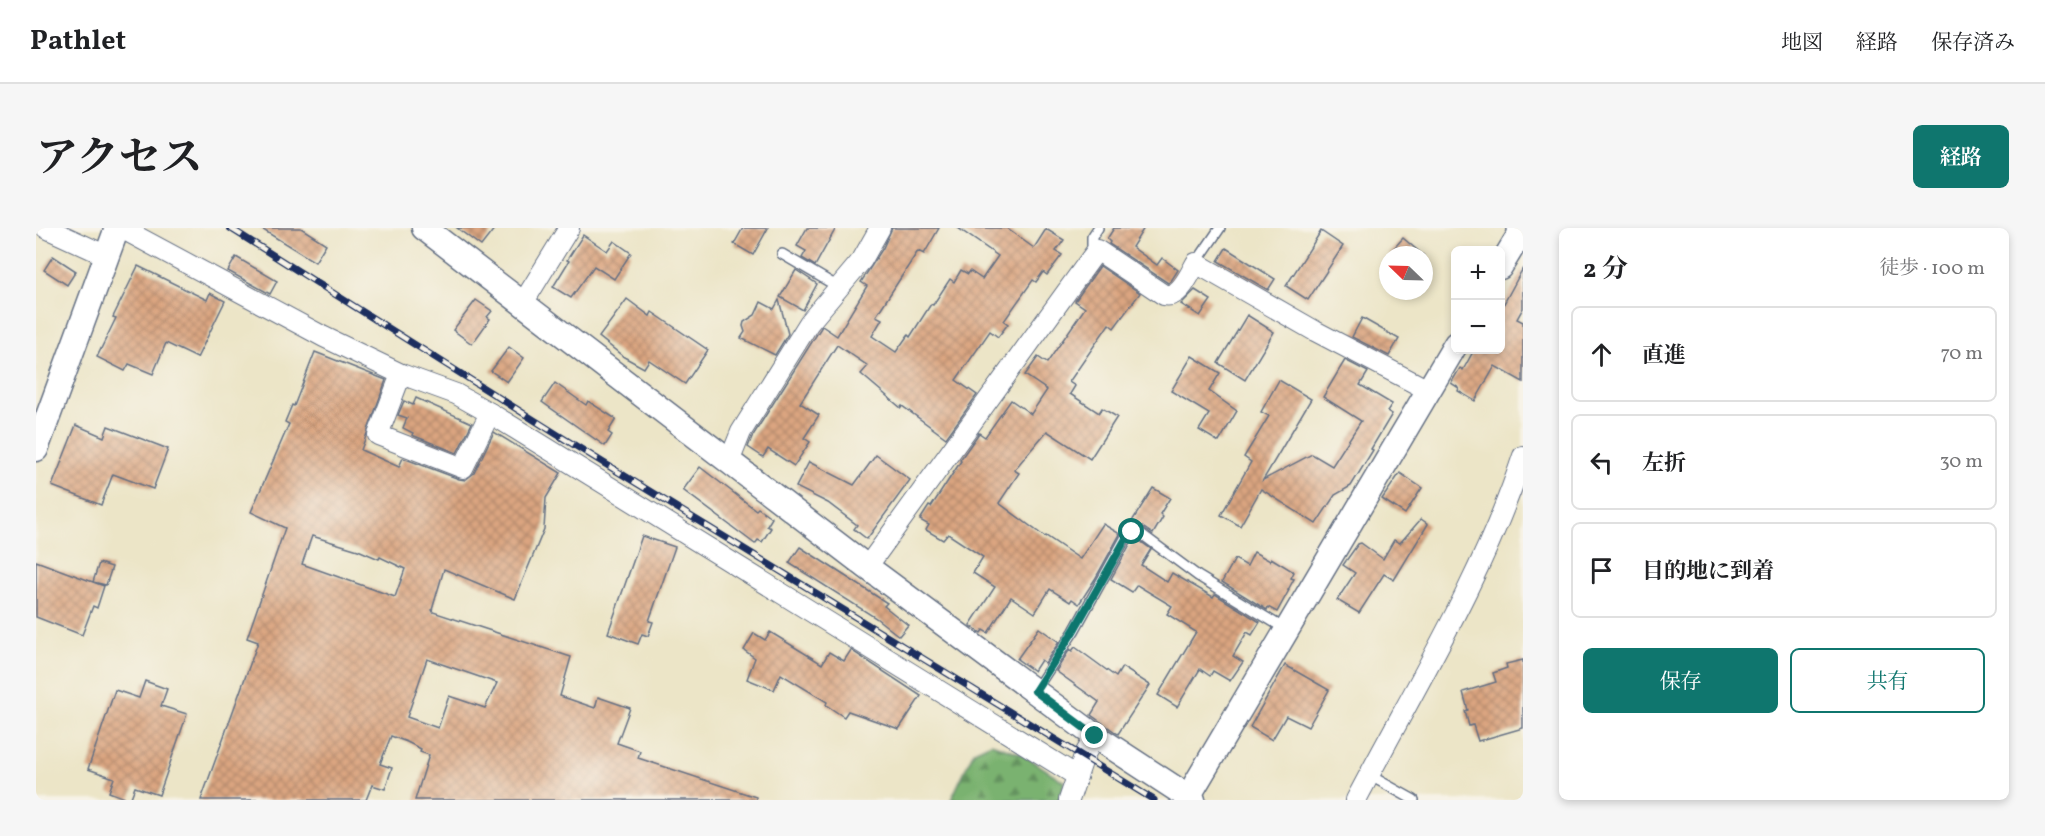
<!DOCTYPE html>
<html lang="ja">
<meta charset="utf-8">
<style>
:root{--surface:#fff;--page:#f6f6f6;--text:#202124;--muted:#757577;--line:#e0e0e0;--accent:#0f766e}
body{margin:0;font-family:Vollkorn,"Noto Serif JP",serif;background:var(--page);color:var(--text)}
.controls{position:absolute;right:18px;top:18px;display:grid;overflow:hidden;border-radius:9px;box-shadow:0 3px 9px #0003}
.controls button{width:54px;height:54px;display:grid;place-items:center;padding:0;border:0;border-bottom:2px solid var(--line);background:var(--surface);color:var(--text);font:30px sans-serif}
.compass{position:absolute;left:1343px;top:18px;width:54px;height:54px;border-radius:50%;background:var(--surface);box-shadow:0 3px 9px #0003;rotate:293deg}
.stop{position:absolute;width:18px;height:18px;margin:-14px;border:4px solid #0f766e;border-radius:50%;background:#fff}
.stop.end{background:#0f766e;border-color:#fff;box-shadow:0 2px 6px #0008}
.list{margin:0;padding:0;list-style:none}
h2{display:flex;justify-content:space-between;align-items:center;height:78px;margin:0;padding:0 24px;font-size:26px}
h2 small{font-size:20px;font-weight:400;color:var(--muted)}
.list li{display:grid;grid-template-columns:39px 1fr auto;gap:18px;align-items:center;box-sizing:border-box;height:96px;margin:0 12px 12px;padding:0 12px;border:2px solid var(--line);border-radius:9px}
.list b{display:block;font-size:22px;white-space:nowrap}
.list em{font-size:20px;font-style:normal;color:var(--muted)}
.actions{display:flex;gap:12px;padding:18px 24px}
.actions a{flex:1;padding:14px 0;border:2px solid var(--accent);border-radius:9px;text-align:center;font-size:21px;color:var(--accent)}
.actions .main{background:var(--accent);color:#fff}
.icon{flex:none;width:33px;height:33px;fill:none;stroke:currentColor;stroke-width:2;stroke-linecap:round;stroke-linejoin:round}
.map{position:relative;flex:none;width:1487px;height:572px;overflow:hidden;border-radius:9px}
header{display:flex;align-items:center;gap:36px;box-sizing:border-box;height:84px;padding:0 30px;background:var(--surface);border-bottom:2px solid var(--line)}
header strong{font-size:28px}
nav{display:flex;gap:33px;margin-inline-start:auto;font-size:21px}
.intro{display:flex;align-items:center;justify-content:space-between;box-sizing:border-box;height:144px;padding:0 36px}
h1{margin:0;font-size:42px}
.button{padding:15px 27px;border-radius:9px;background:var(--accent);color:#fff;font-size:21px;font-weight:700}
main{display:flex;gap:36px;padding:0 36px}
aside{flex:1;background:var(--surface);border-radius:9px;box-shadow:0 3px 9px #0003}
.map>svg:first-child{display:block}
.forest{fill:url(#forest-firs);stroke:#4a7066;stroke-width:1.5}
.building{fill:url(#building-cross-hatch);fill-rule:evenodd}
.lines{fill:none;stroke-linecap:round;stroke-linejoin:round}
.service-casing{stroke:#646f83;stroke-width:12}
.minor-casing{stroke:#646f83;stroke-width:22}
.tertiary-casing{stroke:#646f83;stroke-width:27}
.secondary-casing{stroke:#646f83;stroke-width:30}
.service{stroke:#fff;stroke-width:9}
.minor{stroke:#fff;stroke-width:20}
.tertiary{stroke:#fff;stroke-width:24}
.secondary{stroke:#fff;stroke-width:27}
.rail-casing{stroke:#1b2f5e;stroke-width:7}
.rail{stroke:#f7f3e8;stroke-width:4.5;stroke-dasharray:14;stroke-linecap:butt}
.route{stroke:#0f766e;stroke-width:8}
</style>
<header>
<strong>Pathlet</strong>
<nav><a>地図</a><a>経路</a><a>保存済み</a></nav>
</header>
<div class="intro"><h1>アクセス</h1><a class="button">経路</a></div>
<main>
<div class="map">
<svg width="1487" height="572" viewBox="0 0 1487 572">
<defs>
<pattern id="forest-firs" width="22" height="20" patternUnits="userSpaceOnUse" patternTransform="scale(1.5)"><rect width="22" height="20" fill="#7ab26f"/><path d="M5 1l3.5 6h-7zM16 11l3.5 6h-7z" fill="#63915e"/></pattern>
<pattern id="building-cross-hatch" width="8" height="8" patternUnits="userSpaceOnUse" patternTransform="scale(1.5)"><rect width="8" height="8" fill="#dba580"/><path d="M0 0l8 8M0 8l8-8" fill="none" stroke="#b1876c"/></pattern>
</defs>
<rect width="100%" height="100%" fill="#f7f3e8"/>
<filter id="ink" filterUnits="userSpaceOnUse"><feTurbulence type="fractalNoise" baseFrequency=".0167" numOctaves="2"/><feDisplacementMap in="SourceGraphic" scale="12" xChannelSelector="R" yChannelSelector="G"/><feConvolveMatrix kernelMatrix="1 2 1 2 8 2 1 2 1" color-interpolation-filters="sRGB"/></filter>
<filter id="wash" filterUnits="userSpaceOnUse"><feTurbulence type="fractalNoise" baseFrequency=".008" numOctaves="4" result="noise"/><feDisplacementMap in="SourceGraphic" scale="24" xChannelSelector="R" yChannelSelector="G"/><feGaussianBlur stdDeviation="1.35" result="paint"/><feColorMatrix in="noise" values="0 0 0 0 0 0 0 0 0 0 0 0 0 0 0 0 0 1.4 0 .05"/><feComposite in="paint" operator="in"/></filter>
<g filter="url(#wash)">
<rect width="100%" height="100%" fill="#ece5c7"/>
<path class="forest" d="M955,515L986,526L1029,554L1023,572H915L938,523Z"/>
<g id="blocks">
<g class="building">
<path d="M224,0H265L290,16L279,34Z"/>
<path d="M421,0H459L445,18Z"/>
<path d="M707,0H732L717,27L698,16Z"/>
<path d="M771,0H800L779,38L766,30L770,23L761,18Z"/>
<path d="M856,0H903L888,26L882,23L840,88L846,91L836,108L860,124L872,107L874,109L895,76L897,77L914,51L918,54L925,42L932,46L934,43L946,51L962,28L922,0H970L998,20L1010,1L1028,12L1020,23L1026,27L1011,47L1007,44L1000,54L997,52L968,93L972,96L962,109L954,103L920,152L941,167L910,210L866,178L865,180L825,146L832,138L801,117L764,175L783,187L768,210L774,214L758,238L732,221L727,229L712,219L716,209L786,98L801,108L831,58L825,54L847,20Z"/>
<path d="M1078,0H1108L1096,19L1121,37L1126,30L1142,42L1135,53L1132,55L1073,16L1074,14L1071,11Z"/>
<path d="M1285,3L1307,18L1272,72L1250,58Z"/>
<path d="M547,7L571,23L578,13L595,25L578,51L558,38L535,70L517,59L533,33L531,32Z"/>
<path d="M1367,10L1387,27H1352Z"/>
<path d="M1190,20L1239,51L1232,62L1182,33Z"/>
<path d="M17,28L40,43L31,57L8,42Z"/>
<path d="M200,29L241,53L234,66L192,43Z"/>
<path d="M102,38L171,72L174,65L189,73L161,130L130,115L117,146L93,136L89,143L61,129L80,90L77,89Z"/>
<path d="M1064,38L1104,65L1078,100L1073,96L1033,154L1039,158L1034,166L1063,185L1066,180L1081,189L1054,231L1011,203L978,242L983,245L963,275L1009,309L1010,308L1044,331L1067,296L1084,306L1059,351L1043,376L1036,371L1034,374L1014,361L999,385L975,369L952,405L947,402L945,405L934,397L959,359L937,345L947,329L912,306L907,312L890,302L893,297L884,292L893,278L895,279L925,233L924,232L943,205L949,209L975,172L995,186L1011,162L989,147L1002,129L1011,135L1049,80L1039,73Z"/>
<path d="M1487,40V80L1481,91L1487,94V154L1459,138L1439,173L1422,163L1423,160L1415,155L1424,140L1427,142L1438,122H1464V83Z"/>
<path d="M760,42L781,56L767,82L744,69Z"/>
<path d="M1159,62L1175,72L1164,88L1145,76Z"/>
<path d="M591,71L614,88L616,84L672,122L649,156L613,132L608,140L588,129L563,109Z"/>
<path d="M440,72L456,83L451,89L454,91L436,116L417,102Z"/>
<path d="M743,72L752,106L739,127L705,110L709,104L707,98L708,94L719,87L725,74L738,81Z"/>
<path d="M1211,87L1238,104L1209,152L1182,135Z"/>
<path d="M1326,90L1363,111L1353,128L1316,109Z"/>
<path d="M473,119L488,130L471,154L455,143Z"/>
<path d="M279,124L350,152L325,222L363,239L367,230L423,251L429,252L438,245L458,204L525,245L510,270L508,301L479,371L408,341L396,382L397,384L535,429L524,468L559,480L562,469L594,480L581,515L604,523L602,530L720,569V572H379L393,527L384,524L385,521L371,514L355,508L344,536L356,540L349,561L336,557L330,572H165L222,414L211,410L249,300L215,284L253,196L249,194L256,177L258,178ZM276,308L322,322L343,331L344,329L369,341L359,369L266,336ZM391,431L461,455L449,480L413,468L402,500L371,489Z"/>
<path d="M1156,128L1184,145L1173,163L1201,183L1183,214L1163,202L1173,186L1135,163Z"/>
<path d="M1309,132L1332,144L1324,157L1356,176L1351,183L1356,186L1335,221L1337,222L1315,258L1299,267L1280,296L1225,261L1204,298L1185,287L1215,234L1208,229L1233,188L1225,184L1243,152L1275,171L1227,252L1276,226L1296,238L1325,193L1287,169Z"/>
<path d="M519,155L550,177L552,173L580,191L572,204L576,207L569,218L506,174Z"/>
<path d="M380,170L436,195L421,225L376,207L377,205L367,200L371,190L362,187L368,173L377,177Z"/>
<path d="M40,197L68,209L72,198L132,221L117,261L77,246L65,277L16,258Z"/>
<path d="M840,227L874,252L831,311L818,301L821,297L792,275L760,259L773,234L818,257Z"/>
<path d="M664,239L720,282L722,280L736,290L731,298L735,300L726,314L722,312L719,316L647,262Z"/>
<path d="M1364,245L1386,260L1369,286L1346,271Z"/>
<path d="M1117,260L1134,270L1124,286L1127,289L1117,306L1105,298H1093Z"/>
<path d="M1385,291L1392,296L1358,352L1348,346L1323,385L1301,372L1319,345L1307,337L1322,316L1325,315L1347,331L1358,312L1364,315Z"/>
<path d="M606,308L639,319L613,393L617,394L612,408L606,406L602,416L572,405Z"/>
<path d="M1097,311H1101L1115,321L1105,337L1131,354L1136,345L1177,369L1179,366L1224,394L1216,407L1211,404L1197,428L1207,434L1194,453L1177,443L1174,448L1164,441L1141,479L1122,467L1160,404L1131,386L1136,378L1101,357L1096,364L1075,351Z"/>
<path d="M764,319L851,375L848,378L872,397L863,408L840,390L753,335Z"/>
<path d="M1218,324L1234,333L1235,330L1258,344L1255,350L1258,351L1252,362H1253L1241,384L1232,379L1231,382L1186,354L1199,331L1211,338Z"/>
<path d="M0,333L57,354L63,335L76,339L70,357L57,354L68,358L61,380L57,378L46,407L0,389Z"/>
<path d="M1003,400L1023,414L1009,435L1005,432L998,443L981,431Z"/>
<path d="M734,404L786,436L793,424L808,433L815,422L885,468L863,501L812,483L808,489L790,477L791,474L745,446L738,462L711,451L719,430L708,422L718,405L729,412Z"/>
<path d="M1039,419L1080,449L1086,439L1114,457L1082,506L1055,487L1063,474L1020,443L1034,421L1036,423Z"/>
<path d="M1487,432V500L1442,513L1437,497L1433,498L1429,483L1432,482L1427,464L1460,454L1457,445L1471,440L1470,436Z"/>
<path d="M1249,437L1293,462L1272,499L1250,488L1236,512L1214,499Z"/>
<path d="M109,453L131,461L125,478L151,486L123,567L99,559L94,572L73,564L78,550L52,541L79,462L103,470Z"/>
</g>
</g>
</g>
<g filter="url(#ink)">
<use href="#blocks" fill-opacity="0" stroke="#646f83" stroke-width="1.5"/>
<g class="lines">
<defs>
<g id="service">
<path d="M1061,22L1056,17V9L1062,0"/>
<path d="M746,26L804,60"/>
<path d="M1160,35L1184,0"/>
<path d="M1000,461L1038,403L1091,307L1096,304L1104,305L1162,348L1249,401"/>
<path d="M1333,547L1378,572"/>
</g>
<g id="minor">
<path d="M10,0L71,28"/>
<path d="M85,0L288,109L365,146L420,166L454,185L427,240L342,207L365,146"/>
<path d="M487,75L533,0"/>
<path d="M454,185L1041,548"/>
<path d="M693,234L705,204L773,95L826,32L844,0"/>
<path d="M831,339L1061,22L1128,67C1144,71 1153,47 1160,35L1279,103L1392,162"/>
<path d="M1033,572L1048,528L1059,508"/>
<path d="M1320,572C1379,459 1447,349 1487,228"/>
</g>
<g id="tertiary">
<path d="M388,0L831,339L1059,508L1157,572"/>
<path d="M1464,39L1487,1"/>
<path d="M0,221L81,0"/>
<path d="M1152,569L1420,116"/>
</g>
<path id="secondary" d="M1485,0L1487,2"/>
</defs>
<use href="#service" class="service-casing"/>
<use href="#minor" class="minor-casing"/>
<use href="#tertiary" class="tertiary-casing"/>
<use href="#secondary" class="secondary-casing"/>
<use href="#service" class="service"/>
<use href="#minor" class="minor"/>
<use href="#tertiary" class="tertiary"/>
<use href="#secondary" class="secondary"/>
<defs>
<path id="rail" d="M194,0L522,207L1118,572"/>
</defs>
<use href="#rail" class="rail-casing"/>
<use href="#rail" class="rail"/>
</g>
</g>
<g class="lines" filter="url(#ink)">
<path class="route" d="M1059,508L999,463L1038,402L1092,307L1096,304"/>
</g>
</svg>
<div class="controls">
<button>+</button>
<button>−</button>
</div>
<svg class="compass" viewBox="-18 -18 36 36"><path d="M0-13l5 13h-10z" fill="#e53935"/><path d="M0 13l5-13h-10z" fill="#757577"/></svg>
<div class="stop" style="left:1096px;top:304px"></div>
<div class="stop end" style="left:1059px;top:508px"></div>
</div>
<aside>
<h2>2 分<small>徒歩 · 100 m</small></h2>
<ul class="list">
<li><svg class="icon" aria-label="ahead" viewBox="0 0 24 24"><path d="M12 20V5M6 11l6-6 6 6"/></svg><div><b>直進</b></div><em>70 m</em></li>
<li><svg class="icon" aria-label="left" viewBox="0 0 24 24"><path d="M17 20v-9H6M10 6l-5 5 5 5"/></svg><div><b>左折</b></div><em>30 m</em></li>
<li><svg class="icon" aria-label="arrive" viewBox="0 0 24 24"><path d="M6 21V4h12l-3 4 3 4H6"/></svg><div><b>目的地に到着</b></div></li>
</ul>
<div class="actions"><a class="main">保存</a><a>共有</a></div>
</aside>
</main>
